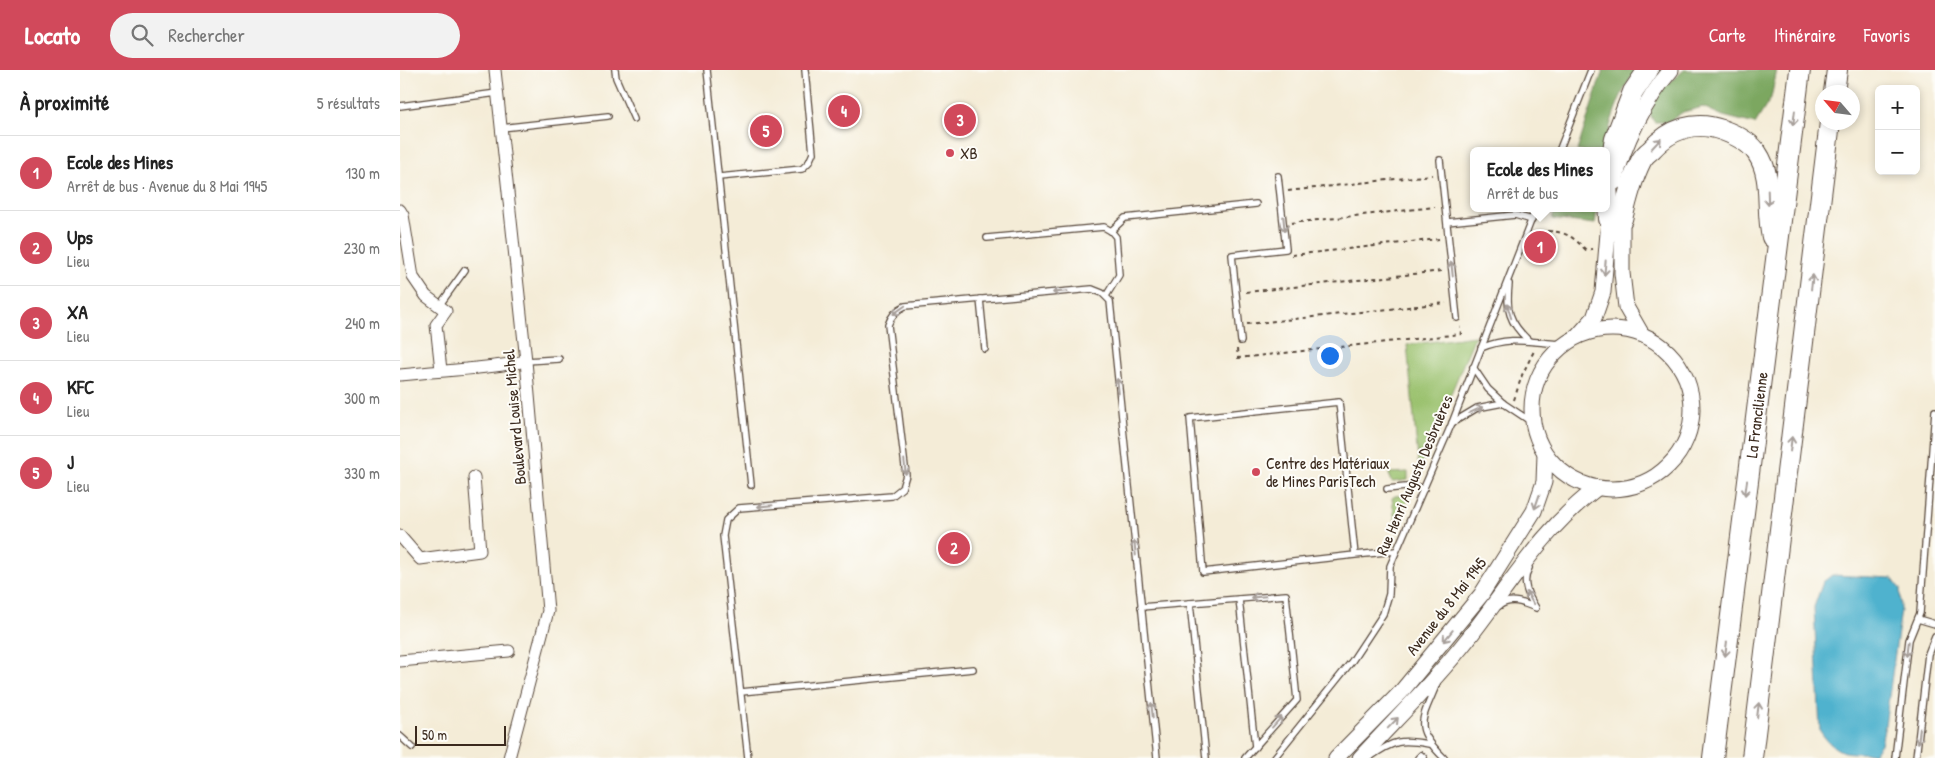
<!DOCTYPE html>
<html lang="fr">
<meta charset="utf-8">
<style>
:root{--surface:#fff;--page:#f2f2f2;--text:#222;--muted:#767676;--line:#e0e0e0;--accent:#d1495b}
body{margin:0;font-family:"Patrick Hand",sans-serif;background:var(--page);color:var(--text)}
.controls{position:absolute;right:15px;top:15px;display:grid;overflow:hidden;border-radius:8px;box-shadow:0 2px 8px #0003}
.controls button{width:45px;height:45px;display:grid;place-items:center;padding:0;border:0;border-bottom:1px solid var(--line);background:var(--surface);color:var(--text);font:25px sans-serif}
.compass{position:absolute;left:1415px;top:15px;width:45px;height:45px;border-radius:50%;background:var(--surface);box-shadow:0 2px 8px #0003;rotate:298deg}
.scale{position:absolute;left:15px;bottom:12px;width:91px;box-sizing:border-box;padding-left:5px;border:2px solid #3b2a1e;border-top:0;font-size:14px;line-height:18px;white-space:nowrap;color:#3b2a1e;-webkit-text-stroke:4px #fdfcf7;paint-order:stroke}
.you{position:absolute;left:929px;top:285px;width:18px;height:18px;margin:-12px;border:4px solid #fff;border-radius:50%;background:#1a73e8;box-shadow:0 0 0 8px #1a73e833}
.badge{display:grid;place-items:center;width:32px;height:32px;border-radius:50%;background:var(--accent);color:#fff;font-size:16px;font-weight:700}
.pin{position:absolute;translate:-50% -50%;border:2px solid #fff;box-shadow:0 1px 5px #0006}
.popup{position:absolute;left:1070px;top:77px;width:140px;height:65px;box-sizing:border-box;display:grid;place-content:center;border-radius:8px;background:var(--surface);filter:drop-shadow(0 1px 4px #0005);font-size:16px;white-space:nowrap;color:var(--muted)}
.popup b{font-size:19px;color:var(--text)}
.popup::after{content:'';position:absolute;left:50%;top:100%;margin-left:-10px;border:10px solid transparent;border-top-color:var(--surface)}
.list{margin:0;padding:0;list-style:none}
h2{display:flex;justify-content:space-between;align-items:center;height:65px;margin:0;padding:0 20px;font-size:21px}
h2 small{font-size:16px;font-weight:400;color:var(--muted)}
.list li{display:grid;grid-template-columns:32px 1fr auto;gap:15px;align-items:center;box-sizing:border-box;height:75px;padding:0 20px;border-top:1px solid var(--line)}
.list b{display:block;font-size:19px;white-space:nowrap}
.list p{margin:0;font-size:16px;white-space:nowrap;color:var(--muted)}
.list em{font-size:16px;font-style:normal;color:var(--muted)}
.icon{flex:none;width:28px;height:28px;fill:none;stroke:currentColor;stroke-width:2;stroke-linecap:round;stroke-linejoin:round}
.map{position:relative;flex:none;width:1535px;height:688px;overflow:hidden}
header{display:flex;align-items:center;gap:30px;box-sizing:border-box;height:70px;padding:0 25px;background:var(--accent);color:#fff}
header strong{font-size:24px}
nav{display:flex;gap:28px;margin-inline-start:auto;font-size:18px}
.search{width:350px;height:45px;background:var(--page);display:flex;align-items:center;gap:12px;box-sizing:border-box;padding:0 18px;border-radius:28px;color:var(--muted);font-size:19px}
main{display:flex}
aside{flex:1;background:var(--surface)}
.map>svg:first-child{display:block}
.green{fill:#9ac16d;stroke:#6a7646}
.forest{fill:#7ba760;stroke:#5b683f}
.water{fill:#4fb2ce;stroke:#456e76}
.lines{fill:none;stroke-linecap:round;stroke-linejoin:round}
.lane-casing{stroke:#57473a;stroke-width:8}
.street-casing{stroke:#57473a;stroke-width:13}
.secondary-casing{stroke:#57473a;stroke-width:17}
.highway-casing{stroke:#57473a;stroke-width:22}
.path{stroke:#57473a;stroke-width:2;stroke-dasharray:4 4;stroke-linecap:butt}
.lane{stroke:#fff;stroke-width:5.5}
.street{stroke:#fff;stroke-width:11}
.secondary{stroke:#fff;stroke-width:15}
.highway{stroke:#fff;stroke-width:20}
.oneway{stroke:#a79f9a}
.poi-dot{fill:#d1495b;stroke:#fdfcf7;stroke-width:2}
.labels{text-anchor:middle;dominant-baseline:central;stroke-width:4;stroke-linejoin:round;paint-order:stroke}
.poi-label{font-size:16px;fill:#3b2a1e;stroke:#fdfcf7;text-anchor:start}
.street-label{font-size:16px;fill:#3b2a1e;stroke:#fdfcf7}
</style>
<header>
<strong>Locato</strong>
<div class="search"><svg class="icon" aria-label="search" viewBox="0 0 24 24"><circle cx="10" cy="10" r="6"/><path d="M15 15l6 6"/></svg>Rechercher</div>
<nav><a>Carte</a><a>Itinéraire</a><a>Favoris</a></nav>
</header>
<main>
<aside>
<h2>À proximité<small>5 résultats</small></h2>
<ul class="list">
<li><span class="badge">1</span><div><b>Ecole des Mines</b><p>Arrêt de bus · Avenue du 8 Mai 1945</p></div><em>130 m</em></li>
<li><span class="badge">2</span><div><b>Ups</b><p>Lieu</p></div><em>230 m</em></li>
<li><span class="badge">3</span><div><b>XA</b><p>Lieu</p></div><em>240 m</em></li>
<li><span class="badge">4</span><div><b>KFC</b><p>Lieu</p></div><em>300 m</em></li>
<li><span class="badge">5</span><div><b>J</b><p>Lieu</p></div><em>330 m</em></li>
</ul>
</aside>
<div class="map">
<svg width="1535" height="688" viewBox="0 0 1535 688">
<rect width="100%" height="100%" fill="#fdfcf7"/>
<filter id="ink" filterUnits="userSpaceOnUse"><feTurbulence type="fractalNoise" baseFrequency=".02" numOctaves="2"/><feDisplacementMap in="SourceGraphic" scale="10" xChannelSelector="R" yChannelSelector="G"/><feConvolveMatrix kernelMatrix="1 2 1 2 8 2 1 2 1" color-interpolation-filters="sRGB"/></filter>
<filter id="wash" filterUnits="userSpaceOnUse"><feTurbulence type="fractalNoise" baseFrequency=".0096" numOctaves="4" result="noise"/><feDisplacementMap in="SourceGraphic" scale="20" xChannelSelector="R" yChannelSelector="G"/><feGaussianBlur stdDeviation="1.12" result="paint"/><feColorMatrix in="noise" values="0 0 0 0 0 0 0 0 0 0 0 0 0 0 0 0 0 1.4 0 .05"/><feComposite in="paint" operator="in"/></filter>
<g filter="url(#wash)">
<rect width="100%" height="100%" fill="#f4ecd7"/>
<g class="green">
<path d="M1075,266L1019,400L1007,275Z"/>
<path d="M1008,402V410L993,412L990,410L989,403Z"/>
<path d="M1010,424L999,452L997,453L995,451L992,428L995,426Z"/>
</g>
<g class="forest">
<path d="M1203,0H1236C1219,23 1209,53 1205,81H1177Z"/>
<path d="M1284,0H1377L1371,28L1355,54L1323,46L1303,37L1283,42L1268,52H1254L1249,42L1262,19Z"/>
<path d="M1156,138H1197L1195,154L1152,149Z"/>
</g>
<path class="water" d="M1432,505L1492,508L1500,519L1501,540L1485,655L1481,674L1474,683C1446,683 1437,686 1420,661L1414,537L1423,512Z"/>
</g>
<g filter="url(#ink)">
<g class="lines">
<defs>
<g id="lane">
<path d="M215,0L216,8L234,49"/>
<path d="M307,0L351,415"/>
<path d="M0,36L97,23"/>
<path d="M101,58L208,46"/>
<path d="M1159,81L1191,0"/>
<path d="M1040,90L1057,248"/>
<path d="M319,107L402,99L409,92L413,83L405,0"/>
<path d="M1047,152L1115,145L1132,150"/>
<path d="M711,161L725,148L856,134"/>
<path d="M587,168L704,157L711,161L716,167L719,205L706,226"/>
<path d="M1109,214C1106,240 1109,252 1128,270"/>
<path d="M580,229L585,279"/>
<path d="M39,236L65,200"/>
<path d="M841,271L832,185L886,179L878,106"/>
<path d="M1081,278C1112,265 1133,273 1165,274"/>
<path d="M126,291L159,289"/>
<path d="M1073,297L1088,319L1103,333L1133,353"/>
<path d="M1052,353L1077,338L1103,333"/>
<path d="M987,419L1015,416L1024,419"/>
<path d="M955,485L803,502L790,348L939,332L955,485L996,481"/>
<path d="M839,529L855,677"/>
<path d="M790,533L806,688"/>
<path d="M1099,536C1111,527 1124,533 1136,538C1128,526 1121,512 1129,498"/>
<path d="M741,537L886,525L897,630L845,688"/>
<path d="M1518,549L1535,554"/>
<path d="M1037,613C1023,649 1011,656 1044,688"/>
<path d="M341,622L573,599"/>
<path d="M0,666L12,677"/>
<path d="M970,687C994,670 1001,669 1029,674"/>
<path d="M348,688L323,466L326,450L339,438L492,426L502,418L506,405L488,255C491,246 496,240 505,236L692,219L702,223L710,231L757,688"/>
<path d="M874,688L952,591L983,544L989,524L990,496L1052,353L1136,138"/>
<path d="M1018,688L1021,685L1024,688"/>
<path d="M1495,688L1509,570L1520,543L1535,341"/>
<path d="M1516,688L1528,584L1535,566"/>
</g>
<g id="street">
<path d="M95,0L126,291L148,541L109,688"/>
<path d="M0,140L3,145L13,207L26,226L46,241L36,255L41,300"/>
<path d="M0,305C42,300 84,300 126,291"/>
<path d="M0,466L20,489L80,481L74,407"/>
<path d="M0,591L109,581"/>
</g>
<g id="secondary">
<path d="M1215,112C1222,75 1247,28 1271,0"/>
<path d="M1222,138V203L1226,237L1241,263"/>
<circle cx="1212" cy="339" r="80"/>
<path d="M1178,266L1194,248L1203,222L1210,139"/>
<path d="M936,688L1001,622L1081,525L1134,441L1144,412L1145,384"/>
<path d="M960,688C996,649 1034,612 1067,570C1109,517 1141,460 1197,418"/>
</g>
<g id="highway">
<path d="M1434,22L1437,0"/>
<path d="M1209,149L1207,113L1215,69L1233,22L1248,0"/>
<path d="M1222,149C1227,129 1232,109 1241,91C1243,87 1247,83 1251,80C1270,59 1295,50 1322,60C1333,64 1350,72 1357,83C1374,108 1365,138 1372,167"/>
<path id="s1" d="M1313,688L1400,0"/>
<path d="M1352,688L1430,52"/>
</g>
</defs>
<use href="#lane" class="lane-casing"/>
<use href="#street" class="street-casing"/>
<use href="#secondary" class="secondary-casing"/>
<use href="#highway" class="highway-casing"/>
<g class="path">
<path d="M888,121L1032,105"/>
<path d="M891,153L1035,137"/>
<path d="M1148,161C1167,162 1173,167 1186,180L1192,179"/>
<path d="M892,185L1039,169"/>
<path d="M846,222L1042,201"/>
<path d="M847,254L1046,233"/>
<path d="M837,279L838,288L1061,264L1060,257"/>
<path d="M1114,330L1122,305L1134,281"/>
</g>
<use href="#lane" class="lane"/>
<use href="#street" class="street"/>
<use href="#secondary" class="secondary"/>
<use href="#highway" class="highway"/>
</g>
<defs><path id="oneway-shaft" d="M-6 0H5M1.5-3L5.5 0L1.5 3" fill="none" stroke-width="1.6" stroke-linecap="round" stroke-linejoin="round" transform="scale(1.25)"/></defs>
<g class="oneway">
<use href="#oneway-shaft" transform="translate(1394 48) rotate(97)"/>
<use href="#oneway-shaft" transform="translate(1256 74) rotate(-47)"/>
<use href="#oneway-shaft" transform="translate(1368 128) rotate(88)"/>
<use href="#oneway-shaft" transform="translate(884 154) rotate(84)"/>
<use href="#oneway-shaft" transform="translate(1205 198) rotate(95)"/>
<use href="#oneway-shaft" transform="translate(1052 199) rotate(-96)"/>
<use href="#oneway-shaft" transform="translate(1412 212) rotate(-83)"/>
<use href="#oneway-shaft" transform="translate(660 222) rotate(175)"/>
<use href="#oneway-shaft" transform="translate(499 240) rotate(145)"/>
<use href="#oneway-shaft" transform="translate(1109 241) rotate(-107)"/>
<use href="#oneway-shaft" transform="translate(718 316) rotate(-96)"/>
<use href="#oneway-shaft" transform="translate(1076 340) rotate(-24)"/>
<use href="#oneway-shaft" transform="translate(1391 374) rotate(-83)"/>
<use href="#oneway-shaft" transform="translate(505 397) rotate(84)"/>
<use href="#oneway-shaft" transform="translate(1346 418) rotate(98)"/>
<use href="#oneway-shaft" transform="translate(1137 432) rotate(109)"/>
<use href="#oneway-shaft" transform="translate(365 436) rotate(175)"/>
<use href="#oneway-shaft" transform="translate(735 478) rotate(-96)"/>
<use href="#oneway-shaft" transform="translate(858 527) rotate(175)"/>
<use href="#oneway-shaft" transform="translate(1130 528) rotate(-118)"/>
<use href="#oneway-shaft" transform="translate(1048 566) rotate(129)"/>
<use href="#oneway-shaft" transform="translate(1326 579) rotate(97)"/>
<use href="#oneway-shaft" transform="translate(1508 579) rotate(96)"/>
<use href="#oneway-shaft" transform="translate(752 640) rotate(-96)"/>
<use href="#oneway-shaft" transform="translate(1358 640) rotate(-83)"/>
<use href="#oneway-shaft" transform="translate(877 652) rotate(-48)"/>
<use href="#oneway-shaft" transform="translate(993 653) rotate(-46)"/>
<use href="#oneway-shaft" transform="translate(1519 666) rotate(97)"/>
</g>
</g>
<g class="poi-dot">
<circle cx="550" cy="83" r="5"/>
<circle cx="856" cy="402" r="5"/>
</g>
<g class="labels">
<g class="poi-label">
<text x="560" y="83">XB</text>
<text x="866" y="393">Centre des Matériaux<tspan x="866" dy="18">de Mines ParisTech</tspan></text>
</g>
<g class="street-label">
<text stroke="none"><textPath href="#s1" startOffset="346">La Francilienne</textPath></text>
<text transform="translate(114 347) rotate(-95)">Boulevard Louise Michel</text>
<text transform="translate(1014 405) rotate(-67)">Rue Henri Auguste Desbruères</text>
<text transform="translate(1046 536) rotate(-52)">Avenue du 8 Mai 1945</text>
</g>
</g>
</svg>
<div class="controls">
<button>+</button>
<button>−</button>
</div>
<svg class="compass" viewBox="-18 -18 36 36"><path d="M0-13l5 13h-10z" fill="#e53935"/><path d="M0 13l5-13h-10z" fill="#767676"/></svg>
<div class="scale">50 m</div>
<div class="you"></div>
<div class="pin badge" style="left:1140px;top:177px">1</div>
<div class="popup"><b>Ecole des Mines</b>Arrêt de bus</div>
<div class="pin badge" style="left:554px;top:478px">2</div>
<div class="pin badge" style="left:560px;top:50px">3</div>
<div class="pin badge" style="left:444px;top:41px">4</div>
<div class="pin badge" style="left:366px;top:61px">5</div>
</div>
</main>
